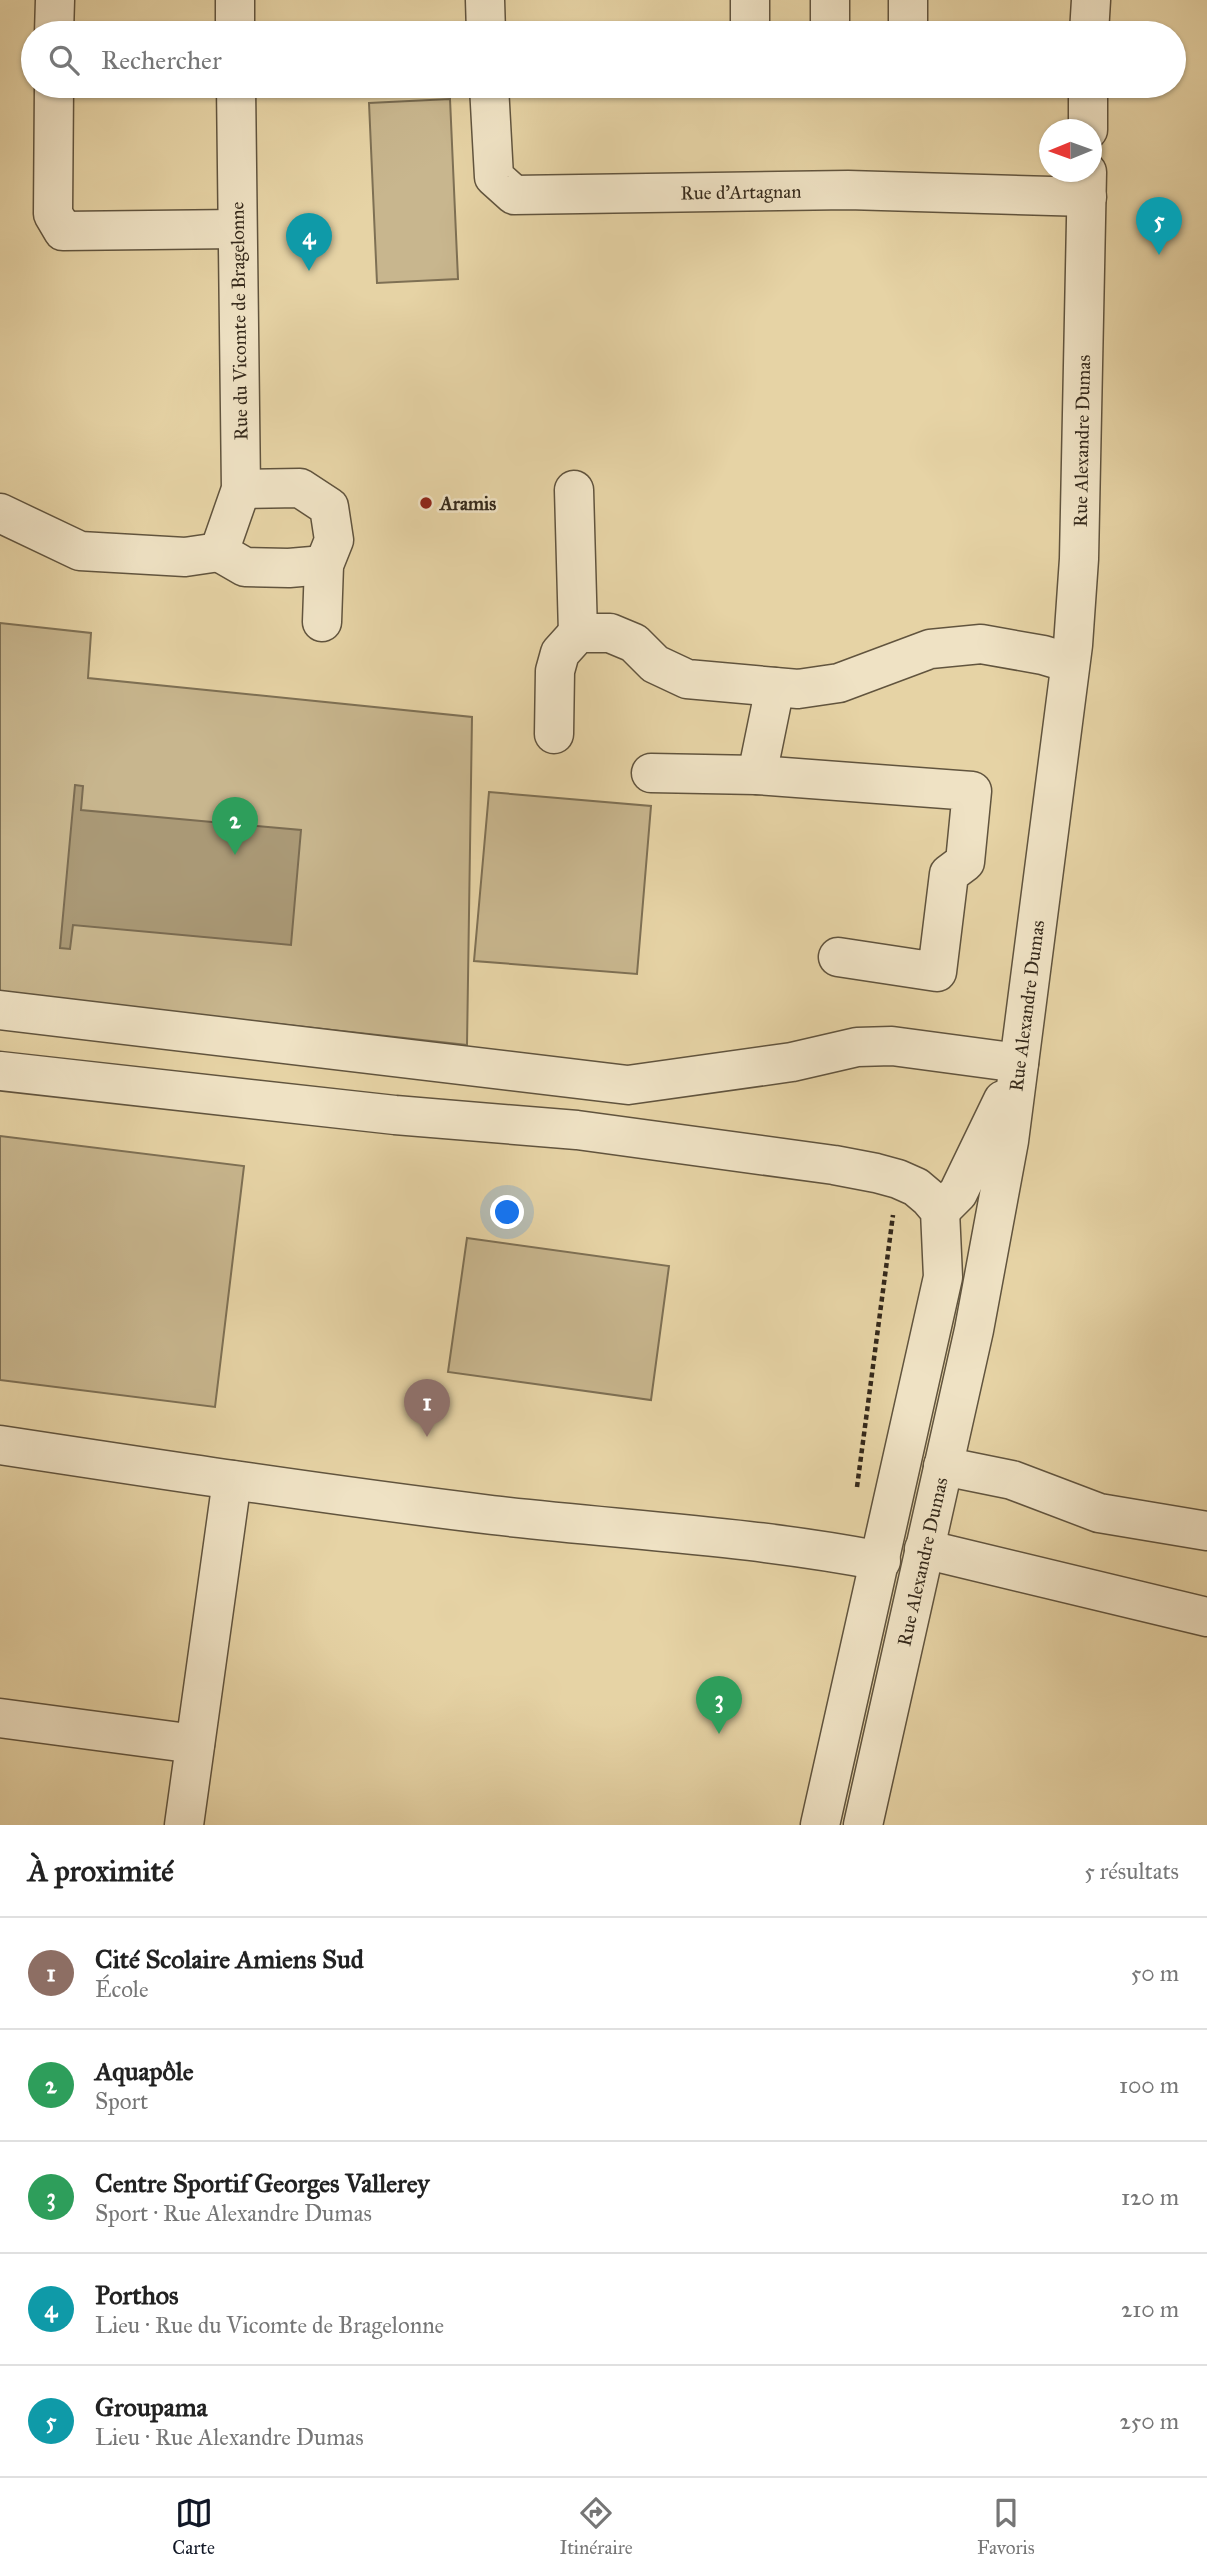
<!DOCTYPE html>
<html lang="fr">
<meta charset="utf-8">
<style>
:root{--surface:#fff;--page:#f6f6f6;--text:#222;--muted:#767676;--line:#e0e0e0;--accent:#111827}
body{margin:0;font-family:"IM FELL Great Primer",serif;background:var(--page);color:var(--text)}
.compass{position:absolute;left:1039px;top:119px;width:63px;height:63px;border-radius:50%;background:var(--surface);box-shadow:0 2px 5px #0004;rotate:269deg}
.you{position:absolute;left:508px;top:1213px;width:24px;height:24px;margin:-18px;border:5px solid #fff;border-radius:50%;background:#1a73e8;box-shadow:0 0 0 10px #1a73e833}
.badge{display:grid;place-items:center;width:46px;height:46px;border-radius:50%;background:var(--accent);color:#fff;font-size:23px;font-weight:700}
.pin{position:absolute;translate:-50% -58px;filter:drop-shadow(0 2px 4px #0008)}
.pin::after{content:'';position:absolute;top:37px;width:24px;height:21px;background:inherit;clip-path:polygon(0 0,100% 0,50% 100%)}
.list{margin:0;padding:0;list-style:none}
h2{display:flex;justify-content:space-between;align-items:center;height:91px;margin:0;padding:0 28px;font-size:30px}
h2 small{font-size:23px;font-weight:400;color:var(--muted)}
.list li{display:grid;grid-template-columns:46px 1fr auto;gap:21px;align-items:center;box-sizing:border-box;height:112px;padding:0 28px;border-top:2px solid var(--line)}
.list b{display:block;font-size:26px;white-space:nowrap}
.list p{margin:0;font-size:23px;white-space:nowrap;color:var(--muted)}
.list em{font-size:23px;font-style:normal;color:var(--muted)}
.icon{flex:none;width:38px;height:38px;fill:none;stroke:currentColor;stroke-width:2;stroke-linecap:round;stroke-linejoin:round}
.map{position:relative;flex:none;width:1207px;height:1825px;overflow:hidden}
.search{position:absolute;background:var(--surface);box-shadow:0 2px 5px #0004;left:21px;right:21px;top:21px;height:77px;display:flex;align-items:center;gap:18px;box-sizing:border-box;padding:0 24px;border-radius:38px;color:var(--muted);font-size:26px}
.sheet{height:651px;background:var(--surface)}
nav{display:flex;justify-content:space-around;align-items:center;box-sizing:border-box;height:98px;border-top:2px solid var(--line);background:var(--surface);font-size:19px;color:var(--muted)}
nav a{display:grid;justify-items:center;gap:4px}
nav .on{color:var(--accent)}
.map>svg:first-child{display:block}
.green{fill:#c8b68e;stroke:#7e7054;stroke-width:2}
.water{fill:#aa9976;stroke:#7b6c52;stroke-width:2}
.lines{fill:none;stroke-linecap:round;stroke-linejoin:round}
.minor-casing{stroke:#61543e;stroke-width:41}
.path{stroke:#35291b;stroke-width:4.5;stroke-dasharray:5 3.5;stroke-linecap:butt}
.minor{stroke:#efe2c4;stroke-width:38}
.poi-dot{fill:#8f2418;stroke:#efe2c4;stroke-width:2.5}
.labels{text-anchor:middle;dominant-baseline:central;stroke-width:5;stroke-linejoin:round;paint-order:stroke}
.street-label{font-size:19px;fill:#35291b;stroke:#efe2c4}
.poi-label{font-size:19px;font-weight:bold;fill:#35291b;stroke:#efe2c4;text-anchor:start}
</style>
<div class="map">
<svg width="1207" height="1825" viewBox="0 0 1207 1825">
<rect width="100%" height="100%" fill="#e6d3a5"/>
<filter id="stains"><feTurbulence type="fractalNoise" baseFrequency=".00286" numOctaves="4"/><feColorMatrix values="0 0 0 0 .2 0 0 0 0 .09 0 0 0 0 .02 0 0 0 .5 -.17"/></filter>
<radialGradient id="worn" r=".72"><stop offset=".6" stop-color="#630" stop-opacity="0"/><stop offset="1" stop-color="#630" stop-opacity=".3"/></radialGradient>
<g class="green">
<path d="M450,99L458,279L377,283L369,103Z"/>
<path d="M0,623L91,633L88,678L472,717L467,1045L0,993Z"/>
<path d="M489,792L651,806L637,974L474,961Z"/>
<path d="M0,1136L244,1166L215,1407L0,1380Z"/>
<path d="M467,1238L669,1266L651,1400L448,1372Z"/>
</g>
<path class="water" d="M75,785L83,786L81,810L301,830L291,945L73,925L70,949L60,948Z"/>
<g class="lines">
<defs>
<g id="minor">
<path d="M235,0V33"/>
<path d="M485,0L486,33"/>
<path d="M750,0V33"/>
<path d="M830,0V33"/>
<path d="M908,0V33"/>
<path d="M54,33L55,0"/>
<path d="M1089,33L1091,0"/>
<path d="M54,86L53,214L63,231L237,229"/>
<path id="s1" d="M489,86L494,177L514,195L848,190L1087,197"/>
<path d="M1088,130V86"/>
<path d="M241,489L300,488L329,507L334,540L324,565L322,622"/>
<path d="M574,490L578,633"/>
<path d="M0,513L80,551L185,557L219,552"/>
<path d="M219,552L241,489L236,86"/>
<path d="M219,552L245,567L289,568L324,565"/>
<path d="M554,734L555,671L560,653L578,633H610L634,643L655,664L687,679L798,689L839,683L930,649L981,644L1043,655L1070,663"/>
<path d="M651,773L757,775L775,687"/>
<path d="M757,775L972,791L965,862L949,874L937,972L838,957"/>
<path d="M0,1010L628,1085L792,1062L857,1047L892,1046L1019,1063"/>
<path d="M0,1071L395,1115L577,1130L834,1165L876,1173L898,1179L916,1187L929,1198L940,1211L943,1277L820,1825"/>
<path d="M940,1211L958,1193L1003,1100"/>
<path d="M0,1445C164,1470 328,1495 492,1515C622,1530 753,1536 881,1561"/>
<path d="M943,1466L1012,1480L1099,1513L1207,1531"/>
<path d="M924,1549L1207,1617"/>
<path d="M0,1718L195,1744"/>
<path d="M184,1825L232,1480"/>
<path id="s2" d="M863,1825L974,1330L1009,1141L1073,645L1079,559L1087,172"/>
</g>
</defs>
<use href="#minor" class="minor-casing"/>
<path class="path" d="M857,1487L893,1215"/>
<use href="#minor" class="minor"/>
</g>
<circle class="poi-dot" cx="426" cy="503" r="7"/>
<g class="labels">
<g class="street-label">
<text stroke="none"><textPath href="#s1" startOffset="345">Rue d'Artagnan</textPath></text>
<text transform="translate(239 321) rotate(-91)">Rue du Vicomte de Bragelonne</text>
<text stroke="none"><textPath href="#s2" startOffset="1404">Rue Alexandre Dumas</textPath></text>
<text stroke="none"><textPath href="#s2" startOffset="836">Rue Alexandre Dumas</textPath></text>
<text stroke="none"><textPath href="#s2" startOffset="270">Rue Alexandre Dumas</textPath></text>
</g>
<g class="poi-label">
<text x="440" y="503">Aramis</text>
</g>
</g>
<rect width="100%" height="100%" filter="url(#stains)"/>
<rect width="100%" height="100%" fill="url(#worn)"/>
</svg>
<svg class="compass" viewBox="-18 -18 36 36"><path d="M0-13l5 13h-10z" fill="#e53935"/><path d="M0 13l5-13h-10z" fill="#767676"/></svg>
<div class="you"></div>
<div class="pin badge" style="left:427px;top:1437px;background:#8d6e63">1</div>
<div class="pin badge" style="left:235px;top:855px;background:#2e9e5b">2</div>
<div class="pin badge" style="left:719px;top:1734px;background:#2e9e5b">3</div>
<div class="pin badge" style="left:309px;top:271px;background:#0f9aa8">4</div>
<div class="pin badge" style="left:1159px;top:255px;background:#0f9aa8">5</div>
<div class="search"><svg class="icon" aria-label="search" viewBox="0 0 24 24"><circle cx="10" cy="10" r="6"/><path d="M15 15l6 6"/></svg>Rechercher</div>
</div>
<section class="sheet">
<h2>À proximité<small>5 résultats</small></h2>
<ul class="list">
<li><span class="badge" style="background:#8d6e63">1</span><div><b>Cité Scolaire Amiens Sud</b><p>École</p></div><em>50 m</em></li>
<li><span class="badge" style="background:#2e9e5b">2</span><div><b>Aquapôle</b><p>Sport</p></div><em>100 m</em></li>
<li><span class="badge" style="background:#2e9e5b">3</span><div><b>Centre Sportif Georges Vallerey</b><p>Sport · Rue Alexandre Dumas</p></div><em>120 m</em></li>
<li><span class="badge" style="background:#0f9aa8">4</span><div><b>Porthos</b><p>Lieu · Rue du Vicomte de Bragelonne</p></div><em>210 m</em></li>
<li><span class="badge" style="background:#0f9aa8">5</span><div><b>Groupama</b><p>Lieu · Rue Alexandre Dumas</p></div><em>250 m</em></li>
</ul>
</section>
<nav>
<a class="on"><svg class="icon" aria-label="map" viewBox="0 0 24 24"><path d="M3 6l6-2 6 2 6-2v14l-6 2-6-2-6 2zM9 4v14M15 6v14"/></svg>Carte</a>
<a><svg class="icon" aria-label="directions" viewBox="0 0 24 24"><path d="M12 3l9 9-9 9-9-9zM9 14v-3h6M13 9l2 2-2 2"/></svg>Itinéraire</a>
<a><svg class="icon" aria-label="saved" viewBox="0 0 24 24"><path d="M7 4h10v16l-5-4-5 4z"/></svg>Favoris</a>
</nav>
